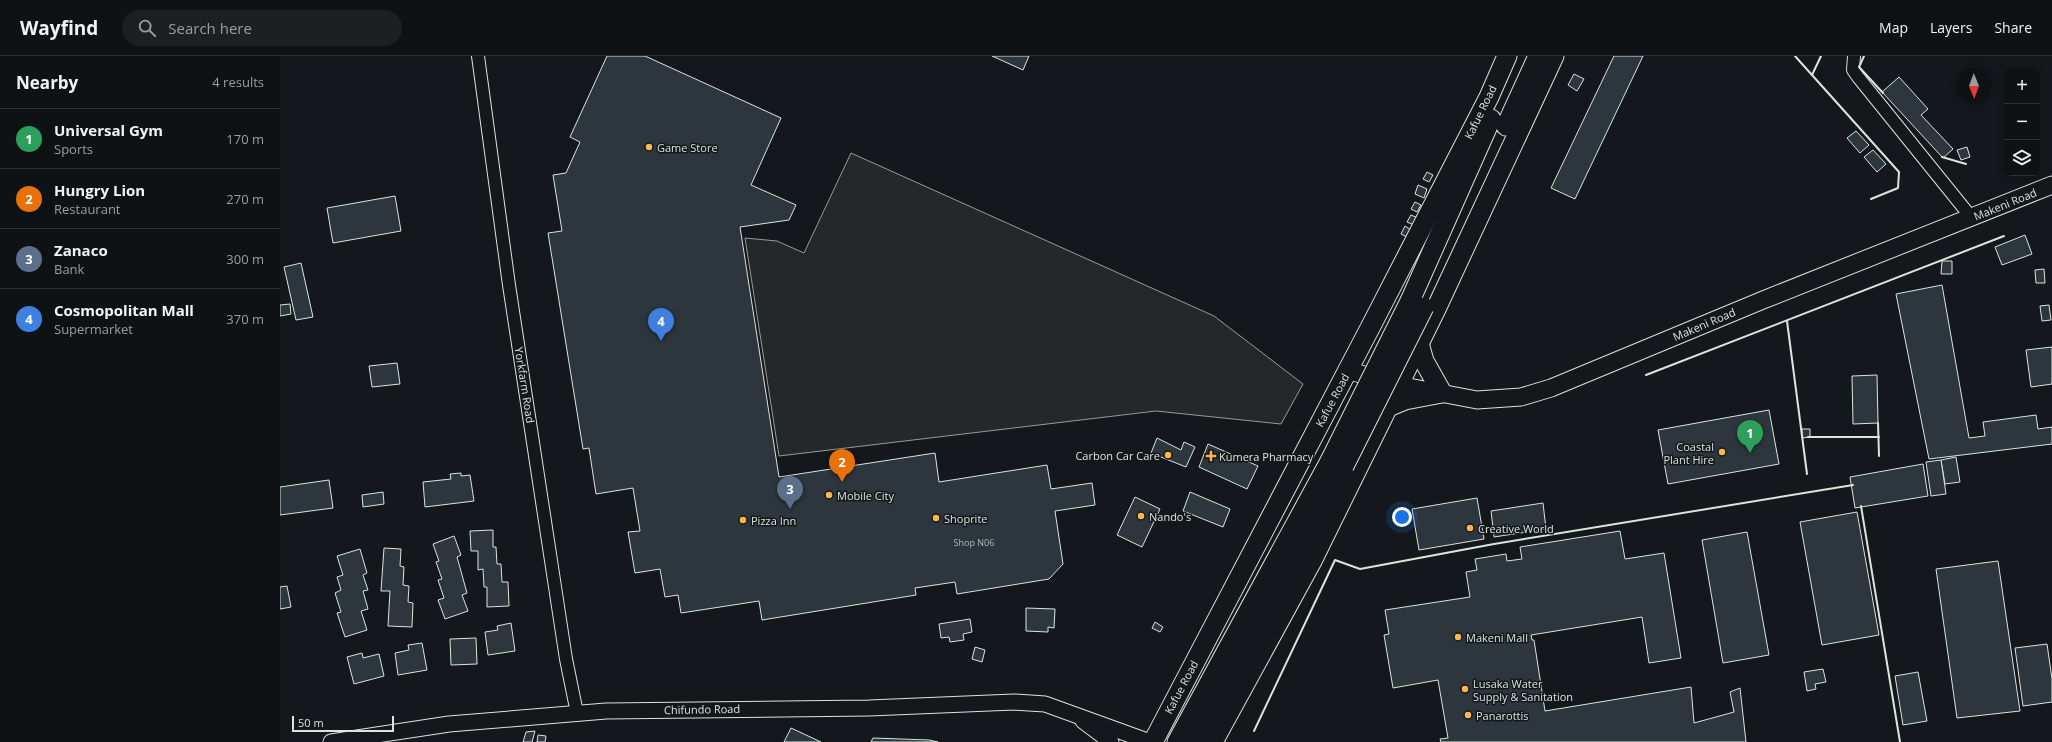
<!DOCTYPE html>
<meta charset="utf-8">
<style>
:root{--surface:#0f1215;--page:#1d2022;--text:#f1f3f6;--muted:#9b9ea0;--line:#2f3234;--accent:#db2777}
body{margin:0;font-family:"Open Sans",sans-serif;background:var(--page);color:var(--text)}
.controls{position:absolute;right:12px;top:12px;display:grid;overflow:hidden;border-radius:8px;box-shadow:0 2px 6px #0003}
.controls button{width:36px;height:36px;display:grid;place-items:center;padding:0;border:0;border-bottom:1px solid var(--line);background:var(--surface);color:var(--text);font:20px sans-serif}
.compass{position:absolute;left:1676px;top:12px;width:36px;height:36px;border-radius:50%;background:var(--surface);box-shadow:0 2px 6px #0003;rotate:179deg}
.scale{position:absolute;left:12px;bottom:10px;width:102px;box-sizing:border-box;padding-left:4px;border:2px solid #d8e6dc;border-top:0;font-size:11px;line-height:14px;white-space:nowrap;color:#d8e6dc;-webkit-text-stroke:3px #14181c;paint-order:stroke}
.you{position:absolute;left:1122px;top:461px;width:14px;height:14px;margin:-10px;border:3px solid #fff;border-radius:50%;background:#1a73e8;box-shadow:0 0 0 6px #1a73e833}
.badge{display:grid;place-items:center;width:26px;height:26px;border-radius:50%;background:var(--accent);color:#fff;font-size:13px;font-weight:700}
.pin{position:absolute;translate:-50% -33px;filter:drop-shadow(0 1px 2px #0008)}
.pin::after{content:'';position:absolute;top:21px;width:14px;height:12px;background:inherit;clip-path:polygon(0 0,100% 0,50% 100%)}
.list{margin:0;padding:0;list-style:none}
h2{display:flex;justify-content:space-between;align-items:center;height:52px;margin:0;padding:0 16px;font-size:17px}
h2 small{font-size:13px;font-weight:400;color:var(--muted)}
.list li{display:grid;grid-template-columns:26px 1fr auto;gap:12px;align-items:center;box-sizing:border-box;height:60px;padding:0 16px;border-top:1px solid var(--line)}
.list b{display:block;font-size:15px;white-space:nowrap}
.list p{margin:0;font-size:13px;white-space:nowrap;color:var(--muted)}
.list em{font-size:13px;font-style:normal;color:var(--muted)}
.icon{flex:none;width:22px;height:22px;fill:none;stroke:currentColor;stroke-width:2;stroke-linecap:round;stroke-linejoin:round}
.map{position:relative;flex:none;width:1772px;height:686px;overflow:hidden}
header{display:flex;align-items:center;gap:24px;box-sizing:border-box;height:56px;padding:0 20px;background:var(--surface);border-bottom:1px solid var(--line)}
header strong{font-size:19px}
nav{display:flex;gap:22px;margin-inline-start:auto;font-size:14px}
.search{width:280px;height:36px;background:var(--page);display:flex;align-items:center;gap:10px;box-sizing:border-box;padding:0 14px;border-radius:22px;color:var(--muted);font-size:15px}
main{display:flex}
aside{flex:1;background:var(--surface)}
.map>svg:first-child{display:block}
.parking{fill:#24282b;stroke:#939e99}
.building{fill:#2c363c;stroke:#d8e6dc}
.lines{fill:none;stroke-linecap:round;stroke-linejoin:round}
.minor-casing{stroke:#d8e6dc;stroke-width:14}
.tertiary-casing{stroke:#d8e6dc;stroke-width:17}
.secondary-casing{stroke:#d8e6dc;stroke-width:19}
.primary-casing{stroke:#d8e6dc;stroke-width:21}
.minor{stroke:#14181c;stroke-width:12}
.tertiary{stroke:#14181c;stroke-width:15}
.secondary{stroke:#14181c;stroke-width:17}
.primary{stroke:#14181c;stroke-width:19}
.primary-bridge-casing{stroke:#d8e6dc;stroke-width:21;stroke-linecap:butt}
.primary-bridge{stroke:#14181c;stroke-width:19}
.wall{stroke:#d8e6dc;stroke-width:2}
.poi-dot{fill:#ffb74d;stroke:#14181c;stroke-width:1.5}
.labels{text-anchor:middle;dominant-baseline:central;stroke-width:3;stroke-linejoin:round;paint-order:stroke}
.number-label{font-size:9px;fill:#adbab4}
.street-label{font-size:11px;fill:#d8e6dc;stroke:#14181c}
.poi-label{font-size:11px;fill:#d8e6dc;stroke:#14181c;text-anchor:start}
</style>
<header>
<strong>Wayfind</strong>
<div class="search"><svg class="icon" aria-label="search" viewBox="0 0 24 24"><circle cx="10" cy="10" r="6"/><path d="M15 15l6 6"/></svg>Search here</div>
<nav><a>Map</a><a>Layers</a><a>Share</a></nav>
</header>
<main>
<aside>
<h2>Nearby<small>4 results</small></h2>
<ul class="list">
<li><span class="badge" style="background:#2e9e5b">1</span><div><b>Universal Gym</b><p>Sports</p></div><em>170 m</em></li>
<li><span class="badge" style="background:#e8710a">2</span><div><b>Hungry Lion</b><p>Restaurant</p></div><em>270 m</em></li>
<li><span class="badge" style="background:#5c6f8a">3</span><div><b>Zanaco</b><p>Bank</p></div><em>300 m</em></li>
<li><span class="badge" style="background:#3f7fe0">4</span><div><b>Cosmopolitan Mall</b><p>Supermarket</p></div><em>370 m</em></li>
</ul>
</aside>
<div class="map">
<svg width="1772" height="686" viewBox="0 0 1772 686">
<rect width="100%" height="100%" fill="#14181c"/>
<path class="parking" d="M571,97L934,260L1023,328L1001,368L876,355L499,400L465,182L497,185L524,197Z"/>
<g class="building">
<path d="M327,0H365L501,62L471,129L516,149L509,164L460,171L499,421L655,397L659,426L767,409L771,433L812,427L815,449L775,455L783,508L769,523L677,538L675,526L635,532L636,539L482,564L479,545L401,557L398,539L385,541L380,513L355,517L348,476L360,475L353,432L316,438L309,392L303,393L268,177L282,175L273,119L286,117L300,86L290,81Z"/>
<path d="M712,0H749L743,14Z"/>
<path d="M1334,0H1363L1295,143L1271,132Z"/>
<path d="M1294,18L1304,23L1297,35L1288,29Z"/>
<path d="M1619,21L1648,53L1641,59L1673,93L1663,102L1602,36Z"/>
<path d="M1576,75L1589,89L1580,97L1567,82Z"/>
<path d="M1687,91L1690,101L1681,104L1677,94Z"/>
<path d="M1593,94L1606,108L1597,116L1584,101Z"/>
<path d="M1147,116L1153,119L1149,126L1143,123Z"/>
<path d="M1138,129L1147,133L1144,142L1135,138Z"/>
<path d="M115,140L121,175L53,187L47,152Z"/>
<path d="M1135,146L1141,149L1137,156L1131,153Z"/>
<path d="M1131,159L1138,162L1134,169L1127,166Z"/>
<path d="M1125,170L1131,174L1127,181L1121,178Z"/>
<path d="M1745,179L1752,198L1722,209L1715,191Z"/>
<path d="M1662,205H1672V218H1661Z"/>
<path d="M21,207L33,261L16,264L4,211Z"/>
<path d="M1764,213L1765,227H1756L1755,214Z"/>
<path d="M1662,229L1689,382L1705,380L1703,366L1756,359L1758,373L1772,371V388L1649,403L1616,238Z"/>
<path d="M10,248L11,258L0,260V249Z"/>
<path d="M1769,249L1771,264L1762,265L1760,250Z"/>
<path d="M1772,291V328L1751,331L1746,294Z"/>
<path d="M117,307L120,328L92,331L89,310Z"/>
<path d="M1597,319L1598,367L1573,368L1572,320Z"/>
<path d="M1489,354L1499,408L1388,428L1378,374Z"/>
<path d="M1522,373H1530V381L1522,382Z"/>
<path d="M877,382L901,394L904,386L915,391L906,411L871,397Z"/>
<path d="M928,388L978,410L967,433L919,411Z"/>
<path d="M1676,401L1680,426L1665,428L1661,404Z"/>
<path d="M1661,404L1666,438L1651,440L1646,406Z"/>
<path d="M1643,408L1648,440L1575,452L1570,421Z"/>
<path d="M181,417V420L190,419L194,445L145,451L143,426L171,423L170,418Z"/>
<path d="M49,424L53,452L0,459V431Z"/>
<path d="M103,436L104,448L83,451L82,439Z"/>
<path d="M910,436L950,453L943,471L903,455Z"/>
<path d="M855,441L880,453L862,491L837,479Z"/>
<path d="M1197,442L1204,483L1139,494L1132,453Z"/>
<path d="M1263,447L1266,473L1214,481L1211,455Z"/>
<path d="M1577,456L1599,579L1542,589L1520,466Z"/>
<path d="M213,474V491H216L217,508H221L222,526H228L229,550L207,551V531H204L203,513L198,514V495H191L190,475Z"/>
<path d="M1340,475L1345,503L1384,497L1401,602L1369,607L1362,561L1251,579L1252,584H1254L1265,655L1411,631L1414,667L1454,656L1450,636L1460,632L1466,686H1161L1160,683L1168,682L1158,624L1113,632L1104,579L1109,578L1105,554L1190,541L1186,516L1197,514L1195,503L1226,498L1227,505L1242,503L1240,491Z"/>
<path d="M1467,476L1489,599L1443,607L1422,484Z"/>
<path d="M174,480L181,499L177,501L187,537L182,539L188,555L165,563L158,544L164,542L158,524L162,523L156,506L159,505L153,488Z"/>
<path d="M104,492L121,493L120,510L124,511L123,529L129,530L128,546L133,547L132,571L108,570L110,535H101Z"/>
<path d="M80,493L87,517L83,519L88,534L83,535L88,553L81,555L87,574L65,581L57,557L61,556L55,537L61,534L57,521L63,519L57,500Z"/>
<path d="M1718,505L1740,655L1677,662L1656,513Z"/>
<path d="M7,530L11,551L0,553V531Z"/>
<path d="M746,552L775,553L774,572L768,571V576L746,575Z"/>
<path d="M690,563L692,576L683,578L684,584L670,586L669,581L661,582L659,568Z"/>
<path d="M875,566L883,571L880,576L872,572Z"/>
<path d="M231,567L235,595L208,599L205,576L218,574L217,570Z"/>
<path d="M196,582L197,608L171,609L170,583Z"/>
<path d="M142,587L147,614L118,619L115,597L129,594L128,589Z"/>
<path d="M1767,588L1772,623V646L1743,650L1735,592Z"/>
<path d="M695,591L705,594L702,606L692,603Z"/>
<path d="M82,597L83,602L99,598L104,620L74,628L67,601Z"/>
<path d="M1543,613L1546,626L1535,628L1536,633L1527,635L1524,616Z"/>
<path d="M1638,616L1647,665L1623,669L1615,620Z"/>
<path d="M511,672L541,686H504Z"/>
<path d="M255,675L252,686H243L246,676Z"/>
<path d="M258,679L266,680L265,686H257Z"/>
<path d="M593,682L649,684L658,686H591Z"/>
</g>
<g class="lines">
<defs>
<g id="minor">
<path d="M198,0L229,229L286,603L297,657"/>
<path d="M1574,0L1573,14L1578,21L1691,161"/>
</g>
<g id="tertiary">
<path d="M803,665L831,686"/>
<path d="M51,686L169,668L326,655L589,652L734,646L765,648L870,686"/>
</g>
<path id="secondary" d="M1067,314L1118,329L1197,344L1241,341L1271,332L1483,244L1772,129"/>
<g id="primary">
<path d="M1226,70L1258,0"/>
<path d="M1130,245L1211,63"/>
<path d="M1108,351L1125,344L1162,337L1144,305L1139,287"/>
<path d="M873,686L1091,270L1209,41L1227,0"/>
<path d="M897,686L1050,405"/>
<path d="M914,686L1064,410"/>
<path d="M933,686L1032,505L1156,253L1274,0"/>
</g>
</defs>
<use href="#minor" class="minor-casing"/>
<use href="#tertiary" class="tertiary-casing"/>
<use href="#secondary" class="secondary-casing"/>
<use href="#primary" class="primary-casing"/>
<use href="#minor" class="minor"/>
<use href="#tertiary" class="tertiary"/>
<use href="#secondary" class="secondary"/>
<use href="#primary" class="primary"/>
<defs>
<g id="primary-bridge">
<path d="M1050,405L1130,245"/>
<path d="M1064,410L1144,251"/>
</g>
</defs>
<use href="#primary-bridge" class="primary-bridge-casing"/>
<use href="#primary-bridge" class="primary-bridge"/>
<g class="wall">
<path d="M1515,0L1532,19L1541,0"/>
<path d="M1584,0L1579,11L1603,37"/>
<path d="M1532,19L1619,116L1618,132L1591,143"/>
<path d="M1662,101L1686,108"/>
<path d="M1507,265L1527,418"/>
<path d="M1366,319L1724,180"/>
<path d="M1598,367L1599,400"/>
<path d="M1528,381H1599"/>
<path d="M1581,450L1620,686"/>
<path d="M974,675L1055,504L1080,513L1214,488L1573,429"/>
</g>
</g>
<g class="poi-dot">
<circle cx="369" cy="91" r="4"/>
<circle cx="1442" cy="396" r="4"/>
<circle cx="888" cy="399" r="4"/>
<path d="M929 394h4v4h4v4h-4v4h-4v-4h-4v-4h4z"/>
<circle cx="549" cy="439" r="4"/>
<circle cx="861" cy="460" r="4"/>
<circle cx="656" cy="462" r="4"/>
<circle cx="463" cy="464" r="4"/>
<circle cx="1190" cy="472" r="4"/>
<circle cx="1178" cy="581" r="4"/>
<circle cx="1185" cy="633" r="4"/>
<circle cx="1188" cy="659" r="4"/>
</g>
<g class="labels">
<g class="number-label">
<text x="694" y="486">Shop N06</text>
</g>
<g class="street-label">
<text transform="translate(1200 56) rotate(-64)">Kafue Road</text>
<text transform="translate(1725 148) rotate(-22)">Makeni Road</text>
<text transform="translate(1424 268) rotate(-23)">Makeni Road</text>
<text transform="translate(245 329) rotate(81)">Yorkfarm Road</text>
<text transform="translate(1052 344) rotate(-62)">Kafue Road</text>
<text transform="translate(901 631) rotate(-62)">Kafue Road</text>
<text transform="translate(422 653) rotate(-1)">Chifundo Road</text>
</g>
<g class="poi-label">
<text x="377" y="91">Game Store</text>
<text x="1434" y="390" text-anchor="end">Coastal<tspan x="1434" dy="13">Plant Hire</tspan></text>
<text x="880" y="399" text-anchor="end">Carbon Car Care</text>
<text x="939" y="400">Kumera Pharmacy</text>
<text x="557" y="439">Mobile City</text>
<text x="869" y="460">Nando's</text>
<text x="664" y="462">Shoprite</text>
<text x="471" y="464">Pizza Inn</text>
<text x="1198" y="472">Creative World</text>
<text x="1186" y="581">Makeni Mall</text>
<text x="1193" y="627">Lusaka Water<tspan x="1193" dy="13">Supply &amp; Sanitation</tspan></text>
<text x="1196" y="659">Panarottis</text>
</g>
</g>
</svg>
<div class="controls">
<button>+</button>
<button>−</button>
<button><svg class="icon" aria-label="layers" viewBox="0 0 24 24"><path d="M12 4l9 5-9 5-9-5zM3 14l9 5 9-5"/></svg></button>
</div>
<svg class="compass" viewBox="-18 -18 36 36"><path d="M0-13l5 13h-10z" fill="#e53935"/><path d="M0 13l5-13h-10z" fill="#9b9ea0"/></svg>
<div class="scale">50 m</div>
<div class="you"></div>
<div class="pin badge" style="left:1470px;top:397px;background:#2e9e5b">1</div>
<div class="pin badge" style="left:562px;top:426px;background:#e8710a">2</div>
<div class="pin badge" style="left:510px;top:453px;background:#5c6f8a">3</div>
<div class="pin badge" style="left:381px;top:285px;background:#3f7fe0">4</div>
</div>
</main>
